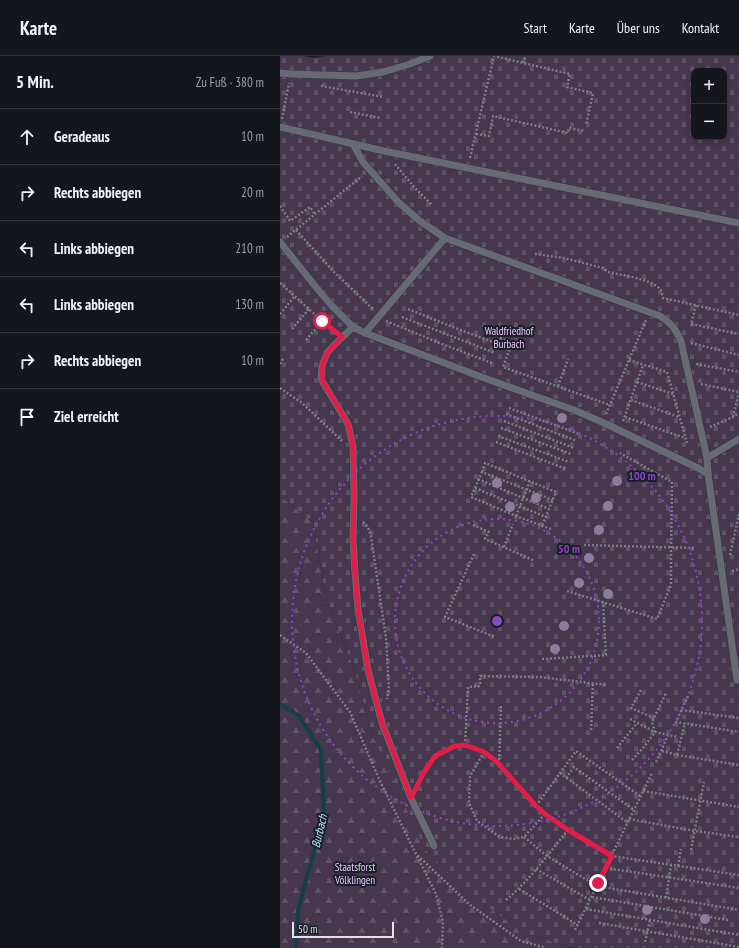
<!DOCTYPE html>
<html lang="de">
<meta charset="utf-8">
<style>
:root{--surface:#13161d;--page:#20232a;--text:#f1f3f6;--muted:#9d9fa4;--line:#32353b}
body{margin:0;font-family:"PT Sans Narrow",sans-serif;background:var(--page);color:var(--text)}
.controls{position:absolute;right:12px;top:12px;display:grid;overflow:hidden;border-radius:8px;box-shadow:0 2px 6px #0003}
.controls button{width:36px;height:36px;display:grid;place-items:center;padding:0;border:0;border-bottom:1px solid var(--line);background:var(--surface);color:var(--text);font:20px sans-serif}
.scale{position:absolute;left:12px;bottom:10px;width:102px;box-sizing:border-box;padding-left:4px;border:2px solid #dfe3e8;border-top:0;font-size:11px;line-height:14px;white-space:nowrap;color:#dfe3e8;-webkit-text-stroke:3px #191e27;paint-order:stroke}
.stop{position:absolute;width:12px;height:12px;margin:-9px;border:3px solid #e11d48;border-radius:50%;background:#fff}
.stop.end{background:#e11d48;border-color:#fff;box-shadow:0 1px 4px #0008}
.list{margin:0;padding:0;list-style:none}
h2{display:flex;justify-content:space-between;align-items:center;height:52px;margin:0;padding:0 16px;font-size:17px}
h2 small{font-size:13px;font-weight:400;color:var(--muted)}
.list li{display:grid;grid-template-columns:26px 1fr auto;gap:12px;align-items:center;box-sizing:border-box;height:56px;padding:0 16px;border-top:1px solid var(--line)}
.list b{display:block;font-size:15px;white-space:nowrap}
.list em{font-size:13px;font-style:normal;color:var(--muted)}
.icon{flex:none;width:22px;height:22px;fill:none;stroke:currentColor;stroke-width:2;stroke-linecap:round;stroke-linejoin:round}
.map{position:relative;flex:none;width:459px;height:892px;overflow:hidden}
header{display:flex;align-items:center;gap:24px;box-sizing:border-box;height:56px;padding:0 20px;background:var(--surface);border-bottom:1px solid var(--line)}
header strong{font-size:19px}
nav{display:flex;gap:22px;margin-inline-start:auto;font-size:14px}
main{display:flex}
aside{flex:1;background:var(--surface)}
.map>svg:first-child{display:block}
.forest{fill:url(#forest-firs)}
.cemetery{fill:url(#cemetery-stones);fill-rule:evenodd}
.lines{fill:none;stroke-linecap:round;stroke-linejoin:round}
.stream{stroke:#143f46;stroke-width:4}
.lane-casing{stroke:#35383f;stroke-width:8}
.path{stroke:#7a7f86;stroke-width:2.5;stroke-dasharray:2 2;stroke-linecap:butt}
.lane{stroke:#656a75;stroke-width:7}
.tree{fill:#8d7d9d}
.route{stroke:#e11d48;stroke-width:5}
.ring{fill:none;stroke:#8a47c5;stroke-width:2;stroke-dasharray:2 4}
.labels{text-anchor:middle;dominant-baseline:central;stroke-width:4;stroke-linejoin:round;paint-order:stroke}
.park-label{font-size:11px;fill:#eccafe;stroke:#191e27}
.water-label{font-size:12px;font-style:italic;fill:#b3effb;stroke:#191e27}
.centre{fill:#8a47c5;stroke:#191e27;stroke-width:2}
.ring-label{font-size:12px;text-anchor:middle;font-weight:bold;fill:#8a47c5;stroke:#191e27;stroke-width:4;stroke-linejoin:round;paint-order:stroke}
</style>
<header>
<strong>Karte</strong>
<nav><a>Start</a><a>Karte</a><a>Über uns</a><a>Kontakt</a></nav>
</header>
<main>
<aside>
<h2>5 Min.<small>Zu Fuß · 380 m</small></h2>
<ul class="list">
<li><svg class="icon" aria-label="ahead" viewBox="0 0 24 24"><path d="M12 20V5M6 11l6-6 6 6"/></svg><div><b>Geradeaus</b></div><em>10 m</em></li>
<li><svg class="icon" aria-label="right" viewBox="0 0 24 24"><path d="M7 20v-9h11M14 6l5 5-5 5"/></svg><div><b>Rechts abbiegen</b></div><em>20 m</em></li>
<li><svg class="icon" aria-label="left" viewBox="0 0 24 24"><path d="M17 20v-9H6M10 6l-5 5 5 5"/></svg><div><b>Links abbiegen</b></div><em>210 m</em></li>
<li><svg class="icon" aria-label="left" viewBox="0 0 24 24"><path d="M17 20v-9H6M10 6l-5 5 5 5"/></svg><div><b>Links abbiegen</b></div><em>130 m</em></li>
<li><svg class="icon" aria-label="right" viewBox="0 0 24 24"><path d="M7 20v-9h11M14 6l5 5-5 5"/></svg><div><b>Rechts abbiegen</b></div><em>10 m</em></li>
<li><svg class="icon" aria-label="arrive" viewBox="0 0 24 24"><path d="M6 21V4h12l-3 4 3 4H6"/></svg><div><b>Ziel erreicht</b></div></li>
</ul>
</aside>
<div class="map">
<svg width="459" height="892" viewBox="0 0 459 892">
<defs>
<pattern id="forest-firs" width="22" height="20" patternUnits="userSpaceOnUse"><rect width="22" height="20" fill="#46364e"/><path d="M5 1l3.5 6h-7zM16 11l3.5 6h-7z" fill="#605368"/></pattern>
<pattern id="cemetery-stones" width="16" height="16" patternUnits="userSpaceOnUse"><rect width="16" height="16" fill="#46364e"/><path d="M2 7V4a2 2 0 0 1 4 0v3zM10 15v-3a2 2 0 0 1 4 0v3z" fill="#605368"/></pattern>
</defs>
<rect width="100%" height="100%" fill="#191e27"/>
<path class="forest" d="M0,440L33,466L46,543L74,612L92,678L195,842L245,877L289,891V892H0Z"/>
<path class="cemetery" d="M0,0H24L34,2L45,0H459V892H295L289,891L245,877L195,842L146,795L92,678L74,612L46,543L33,466L0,440ZM414,15H444V81H414Z"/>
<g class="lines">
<path class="stream" d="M0,648L19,660L41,694L44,760L18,854L16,892"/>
<defs>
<g id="lane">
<path d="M0,17L11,18L76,20L103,16L130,8L150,0"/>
<path d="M0,71L104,95L459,167"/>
<path d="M73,88L83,106L119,147L140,165L165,182L380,260C391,267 395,272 401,285L427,402L428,418L457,624H459"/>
<path d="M0,186L35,230L51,249L73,271L85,277L207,323L294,354L322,366L418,412L428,418"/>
<path d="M73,271L54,289L47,297L42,310L41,323L68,368L73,390L74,441L73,483L75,517L78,553L88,614L102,667L131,742L154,790"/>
<path d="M85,277L165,182"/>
<path d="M427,402L459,383"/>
</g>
</defs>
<use href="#lane" class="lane-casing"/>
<g class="path">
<path d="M243,7L245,0"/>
<path d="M41,30L104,41"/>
<path d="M70,56L100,62"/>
<path d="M2,63L9,27"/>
<path d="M196,78L209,80L213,60L288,77L289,72L305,75"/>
<path d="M190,102L214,0L290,18L287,31L313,37L306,69"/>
<path d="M115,108L135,132L152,149"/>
<path d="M0,150L10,165L30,151L35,158"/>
<path d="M16,174L55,217L94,254"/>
<path d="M7,181L82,120"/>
<path d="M255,198L284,202L323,212L328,216C341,219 371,223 380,233C382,235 382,239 383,242L459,259"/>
<path d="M0,227L42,265L55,275"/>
<path d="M416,249L411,268L459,278"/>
<path d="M128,253L170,270L218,288"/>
<path d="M0,258L15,240"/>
<path d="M122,261L215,297"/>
<path d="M106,265L162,288L212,307"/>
<path d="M12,273L29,253"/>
<path d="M220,282L232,287L223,311L330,349"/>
<path d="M26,284L42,265"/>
<path d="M411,287L459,299"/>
<path d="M349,304L387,316L407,387"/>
<path d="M0,308L4,301"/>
<path d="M416,308L459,316"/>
<path d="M357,326L393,338"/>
<path d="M421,328L459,336"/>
<path d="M278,330L288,303"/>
<path d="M0,332L22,347L62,385"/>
<path d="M351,344L399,361"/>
<path d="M229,352L299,378"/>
<path d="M226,358L297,385"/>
<path d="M326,358L366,264"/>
<path d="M345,361L405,382"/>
<path d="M453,361L459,337"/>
<path d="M224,365L294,392"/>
<path d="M343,365L363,309"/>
<path d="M430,371L453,361L459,357"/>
<path d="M221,372L291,398"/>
<path d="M218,380L289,406"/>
<path d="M216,386L286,413"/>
<path d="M202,416L205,407L276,436L262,470"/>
<path d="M198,423L269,453"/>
<path d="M195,432L266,461"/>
<path d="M236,460L250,425"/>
<path d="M83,466L88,471L91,480L106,582L109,634L107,643"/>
<path d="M193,469L209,476L205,483L255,505"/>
<path d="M271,473L236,460L191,441L202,416L273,444"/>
<path d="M304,489L414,492"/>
<path d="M224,491L233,468"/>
<path d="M194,498L165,561L215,581"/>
<path d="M450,499L459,458"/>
<path d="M452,515L459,513"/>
<path d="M287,535L377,563L391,529V492L392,426L340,397"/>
<path d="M0,579L26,597L70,656L99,723L136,798L189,848L241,885L266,892"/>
<path d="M262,603L326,599L323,546"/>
<path d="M361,634L351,652L374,662"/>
<path d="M408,640L396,666L459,676"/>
<path d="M401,654L459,662"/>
<path d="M350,663L375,676L398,681"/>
<path d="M311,674L313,627"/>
<path d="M185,689L188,631L200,630V620L259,621L327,629"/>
<path d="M337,692L357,667"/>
<path d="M382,695L397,699L405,667"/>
<path d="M204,696L190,720L189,747L197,765L220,781L234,783L244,781L265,758"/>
<path d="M397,699L459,709"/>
<path d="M352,704L364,691L375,676L372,666L386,637"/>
<path d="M376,706L388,679"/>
<path d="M219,708L221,650"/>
<path d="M280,717L348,767"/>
<path d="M286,722L294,711L354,754"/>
<path d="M137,731L144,716L155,701L175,690L185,689L204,696L219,708L256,750"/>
<path d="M363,735L459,751"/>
<path d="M360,740L296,695L256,750L265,758L288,774L332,800L459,819"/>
<path d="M349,763L415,775L459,781"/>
<path d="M244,781L267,800L317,830L459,854"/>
<path d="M411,794L424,726"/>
<path d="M137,800L156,838L163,866L162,892"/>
<path d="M398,810L401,793"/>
<path d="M326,812L459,832"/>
<path d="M256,813L310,844"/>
<path d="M239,833L298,869"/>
<path d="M312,841L448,864"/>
<path d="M386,842L391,809"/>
<path d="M226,844C250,824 268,798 288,774"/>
<path d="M306,853L459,879"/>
<path d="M319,867L459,891"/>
<path d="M295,874L372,717"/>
<path d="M365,886L370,864"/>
</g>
<use href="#lane" class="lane"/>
</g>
<g class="tree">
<circle cx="282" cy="362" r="5"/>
<circle cx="337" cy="425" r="5"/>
<circle cx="217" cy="427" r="5"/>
<circle cx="256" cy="442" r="5"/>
<circle cx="328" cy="450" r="5"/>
<circle cx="230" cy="451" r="5"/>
<circle cx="319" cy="474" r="5"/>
<circle cx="309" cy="502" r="5"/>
<circle cx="299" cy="527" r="5"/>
<circle cx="328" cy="538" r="5"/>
<circle cx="284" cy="570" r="5"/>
<circle cx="275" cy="593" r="5"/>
<circle cx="367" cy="854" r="5"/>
<circle cx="425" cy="863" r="5"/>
</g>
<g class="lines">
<path class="route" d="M42,265L62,281L47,297L42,310V324L68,368L73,390L74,440L73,483L75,518L78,554L88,614L102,667L131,742L144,716L155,700L175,690L185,689L204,696L216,705L256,750L265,758L288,774L332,800L318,827"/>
</g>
<g class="ring">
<circle cx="217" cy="565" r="102"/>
<circle cx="217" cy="565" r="205"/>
</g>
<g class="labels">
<g class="park-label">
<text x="229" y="275">Waldfriedhof<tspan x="229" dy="13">Burbach</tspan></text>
<text x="75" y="811">Staatsforst<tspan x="75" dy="13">Völklingen</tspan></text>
</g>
<g class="water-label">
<text transform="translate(39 775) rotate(-77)">Burbach</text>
</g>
</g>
<circle cx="217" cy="565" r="6" class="centre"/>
<g class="ring-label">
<text x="362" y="424">100 m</text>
<text x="289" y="497">50 m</text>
</g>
</svg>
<div class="controls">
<button>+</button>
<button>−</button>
</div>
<div class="scale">50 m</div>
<div class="stop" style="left:42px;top:265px"></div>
<div class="stop end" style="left:318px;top:827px"></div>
</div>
</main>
